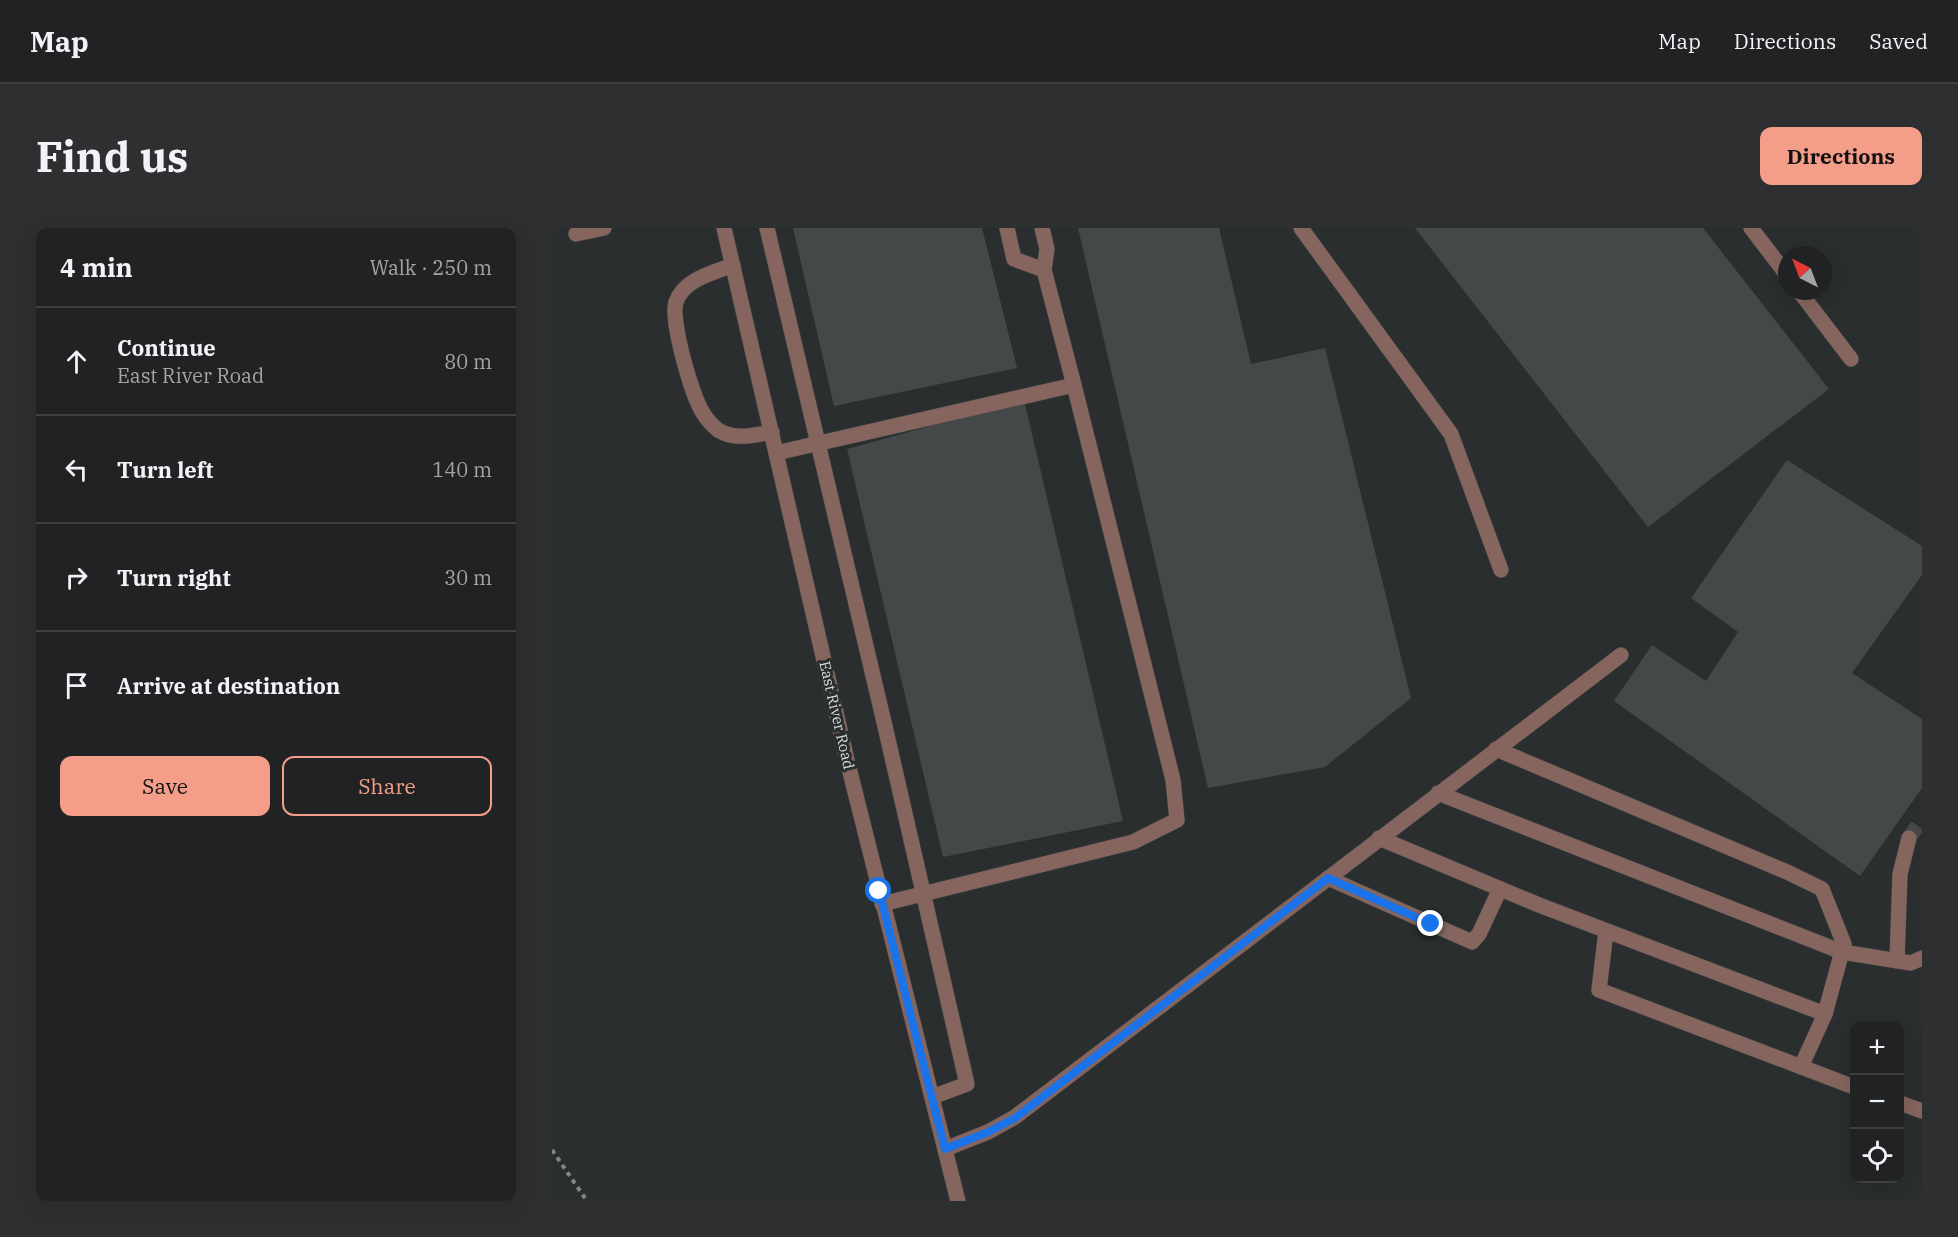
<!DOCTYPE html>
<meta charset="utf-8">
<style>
:root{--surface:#202223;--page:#2d2f30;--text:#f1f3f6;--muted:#a2a4a6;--line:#3d3f41;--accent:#f49e89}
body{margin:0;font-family:"IBM Plex Serif",serif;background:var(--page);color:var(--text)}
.controls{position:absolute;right:18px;bottom:18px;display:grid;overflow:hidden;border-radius:12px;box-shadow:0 6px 24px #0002}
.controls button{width:54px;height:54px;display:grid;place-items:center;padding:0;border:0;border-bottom:2px solid var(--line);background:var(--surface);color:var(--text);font:30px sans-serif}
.compass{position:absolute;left:1226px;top:18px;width:54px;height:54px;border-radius:50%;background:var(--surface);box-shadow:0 6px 24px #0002;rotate:318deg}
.stop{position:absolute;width:18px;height:18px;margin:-14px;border:4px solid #1a73e8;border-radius:50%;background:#fff}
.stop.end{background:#1a73e8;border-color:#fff;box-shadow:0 2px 6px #0008}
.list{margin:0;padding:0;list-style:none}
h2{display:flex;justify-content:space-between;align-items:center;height:78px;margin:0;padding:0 24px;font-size:26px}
h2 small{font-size:20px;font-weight:400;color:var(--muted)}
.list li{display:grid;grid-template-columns:39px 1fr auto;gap:18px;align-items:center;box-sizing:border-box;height:108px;padding:0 24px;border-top:2px solid var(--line)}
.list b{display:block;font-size:22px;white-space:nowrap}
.list p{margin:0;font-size:20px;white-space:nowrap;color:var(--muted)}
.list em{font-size:20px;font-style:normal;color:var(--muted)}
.actions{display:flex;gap:12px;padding:18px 24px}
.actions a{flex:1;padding:14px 0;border:2px solid var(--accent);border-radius:12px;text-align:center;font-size:21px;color:var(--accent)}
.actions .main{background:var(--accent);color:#111}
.icon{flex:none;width:33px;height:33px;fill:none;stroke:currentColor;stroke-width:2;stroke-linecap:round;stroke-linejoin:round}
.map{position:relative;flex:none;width:1370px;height:973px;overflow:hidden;border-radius:12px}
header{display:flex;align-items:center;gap:36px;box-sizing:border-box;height:84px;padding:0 30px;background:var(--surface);border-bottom:2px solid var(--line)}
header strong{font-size:28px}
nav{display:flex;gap:33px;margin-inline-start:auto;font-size:21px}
.intro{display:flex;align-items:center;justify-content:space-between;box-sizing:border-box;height:144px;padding:0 36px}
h1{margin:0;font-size:42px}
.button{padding:15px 27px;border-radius:12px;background:var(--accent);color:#111;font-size:21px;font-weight:700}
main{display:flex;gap:36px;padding:0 36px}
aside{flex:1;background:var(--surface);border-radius:12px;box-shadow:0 6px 24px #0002}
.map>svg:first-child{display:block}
.building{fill:#444848}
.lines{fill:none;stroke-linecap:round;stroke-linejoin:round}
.minor-tunnel{stroke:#454849;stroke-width:15;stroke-dasharray:15 8;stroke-linecap:butt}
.minor-casing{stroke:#464a4b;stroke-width:16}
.path{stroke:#838686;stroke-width:4;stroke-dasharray:4.5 4.5;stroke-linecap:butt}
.minor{stroke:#85655e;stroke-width:15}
.route{stroke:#1a73e8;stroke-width:8}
.labels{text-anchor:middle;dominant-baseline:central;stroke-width:6;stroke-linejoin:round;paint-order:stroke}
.street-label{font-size:15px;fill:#dbdddd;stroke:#2a2e2f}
</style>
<header>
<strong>Map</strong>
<nav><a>Map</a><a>Directions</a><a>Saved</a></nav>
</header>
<div class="intro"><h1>Find us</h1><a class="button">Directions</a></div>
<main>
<aside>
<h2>4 min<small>Walk · 250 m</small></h2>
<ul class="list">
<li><svg class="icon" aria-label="ahead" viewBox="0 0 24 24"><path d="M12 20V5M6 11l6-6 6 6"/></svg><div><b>Continue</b><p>East River Road</p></div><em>80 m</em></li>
<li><svg class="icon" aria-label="left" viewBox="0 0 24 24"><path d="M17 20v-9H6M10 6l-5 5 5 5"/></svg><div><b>Turn left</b></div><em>140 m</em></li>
<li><svg class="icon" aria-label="right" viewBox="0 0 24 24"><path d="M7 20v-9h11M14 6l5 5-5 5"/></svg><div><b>Turn right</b></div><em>30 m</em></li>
<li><svg class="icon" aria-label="arrive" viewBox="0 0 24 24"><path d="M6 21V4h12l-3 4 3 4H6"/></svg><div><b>Arrive at destination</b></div></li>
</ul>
<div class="actions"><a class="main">Save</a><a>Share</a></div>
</aside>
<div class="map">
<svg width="1370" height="973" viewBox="0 0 1370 973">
<rect width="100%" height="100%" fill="#2a2e2f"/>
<g class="building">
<path d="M241,0H430L465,140L282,178Z"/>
<path d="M526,0H667L699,136L773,120L859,470L773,539L656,560Z"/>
<path d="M863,0H1151L1277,161L1096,299Z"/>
<path d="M472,172L571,593L391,629L295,221Z"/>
<path d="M1235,232L1370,318V347L1300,445L1370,491V560L1308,648L1062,473L1100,417L1154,453L1186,404L1139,370Z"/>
</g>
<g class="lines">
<path class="minor-tunnel" d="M1357,610L1370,592"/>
<defs>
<g id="minor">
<path d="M172,0L295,532L406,973"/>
<path d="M215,0L332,494L415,856L380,869"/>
<path d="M455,0L462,31L492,42"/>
<path d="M749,0L899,206L949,342"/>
<path d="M1199,0L1235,47"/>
<path d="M24,6L52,0"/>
<path d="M181,37C161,45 132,51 124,74C118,92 140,168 151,185C154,190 161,198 166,202C184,213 200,207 220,204"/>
<path d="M1247,63L1299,131"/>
<path d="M224,225L522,157L492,42L495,21L490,0"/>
<path d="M886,565L1290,724L1359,735L1370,730"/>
<path d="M827,610L987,677L1273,786L1292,716L1270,661L1235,644L944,521"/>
<path d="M776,650L920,714L927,706L948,661"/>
<path d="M330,676L581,614L625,592L621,552L522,157"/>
<path d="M1054,703L1047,762L1302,859"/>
<path d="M1345,733L1348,646L1357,610"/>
<path d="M1249,839L1273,786"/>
<path d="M1348,875L1370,883"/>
<path d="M393,921L436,904L463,889L1069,427"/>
</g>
</defs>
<use href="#minor" class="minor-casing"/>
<path class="path" d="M0,922L35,973"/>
<use href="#minor" class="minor"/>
</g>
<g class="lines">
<path class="route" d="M327,663L393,921L436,904L463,890L776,650L879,696"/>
</g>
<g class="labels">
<g class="street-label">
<text transform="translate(285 487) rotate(77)">East River Road</text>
</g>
</g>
</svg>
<div class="controls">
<button>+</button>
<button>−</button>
<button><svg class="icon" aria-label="locate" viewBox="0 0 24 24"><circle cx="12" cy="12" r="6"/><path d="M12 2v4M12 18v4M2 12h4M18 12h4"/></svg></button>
</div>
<svg class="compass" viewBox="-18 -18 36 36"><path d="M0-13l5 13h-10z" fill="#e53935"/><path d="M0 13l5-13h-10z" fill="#a2a4a6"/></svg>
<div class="stop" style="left:327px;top:663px"></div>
<div class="stop end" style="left:879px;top:696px"></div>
</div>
</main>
